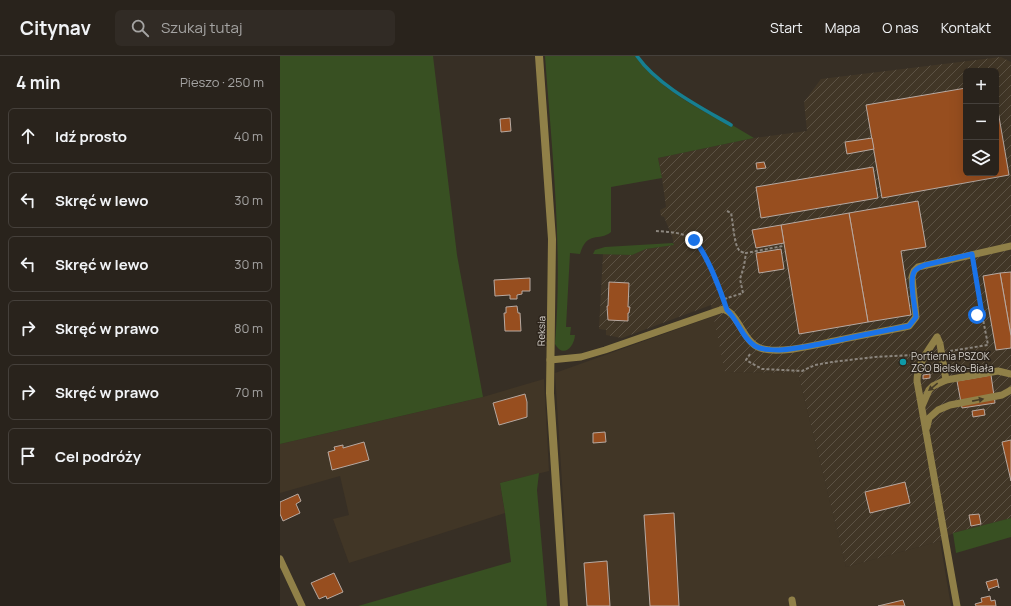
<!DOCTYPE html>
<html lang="pl">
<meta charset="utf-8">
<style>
:root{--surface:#29231c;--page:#312b25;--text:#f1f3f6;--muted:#a5a4a3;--line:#45403b}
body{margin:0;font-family:Manrope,sans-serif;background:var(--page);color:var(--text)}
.controls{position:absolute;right:12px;top:12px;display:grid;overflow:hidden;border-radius:6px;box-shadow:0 4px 16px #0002}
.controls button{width:36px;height:36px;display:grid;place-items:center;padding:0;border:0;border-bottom:1px solid var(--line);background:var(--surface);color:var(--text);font:20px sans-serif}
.stop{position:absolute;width:12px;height:12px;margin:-9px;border:3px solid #1a73e8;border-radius:50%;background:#fff}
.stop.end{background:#1a73e8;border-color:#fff;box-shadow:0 1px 4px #0008}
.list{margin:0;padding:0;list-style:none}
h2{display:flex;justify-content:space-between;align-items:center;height:52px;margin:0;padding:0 16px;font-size:17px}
h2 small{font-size:13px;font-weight:400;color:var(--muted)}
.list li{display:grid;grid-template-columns:26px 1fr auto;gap:12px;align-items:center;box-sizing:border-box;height:56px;margin:0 8px 8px;padding:0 8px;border:1px solid var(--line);border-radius:6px}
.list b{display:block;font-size:15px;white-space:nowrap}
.list em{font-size:13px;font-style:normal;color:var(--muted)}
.icon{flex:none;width:22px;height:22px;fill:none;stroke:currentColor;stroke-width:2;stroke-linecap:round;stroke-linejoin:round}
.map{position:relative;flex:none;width:731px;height:550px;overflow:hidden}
header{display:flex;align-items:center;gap:24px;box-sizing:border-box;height:56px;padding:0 20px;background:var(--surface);border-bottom:1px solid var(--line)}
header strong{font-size:19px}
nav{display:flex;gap:22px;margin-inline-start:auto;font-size:14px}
.search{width:280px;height:36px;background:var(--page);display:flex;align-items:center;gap:10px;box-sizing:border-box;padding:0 14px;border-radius:6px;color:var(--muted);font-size:15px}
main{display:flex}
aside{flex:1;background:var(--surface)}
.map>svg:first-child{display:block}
.built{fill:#413626}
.industrial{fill:url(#industrial-furrows);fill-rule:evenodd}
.green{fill:#385022}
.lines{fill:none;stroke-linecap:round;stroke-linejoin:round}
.stream{stroke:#167f91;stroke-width:3.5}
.building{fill:#974e1f;stroke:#b7a9a1}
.path{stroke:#8c867e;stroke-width:2;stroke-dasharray:3 2;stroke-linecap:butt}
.service{stroke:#908048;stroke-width:7}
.minor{stroke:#908048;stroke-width:8}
.oneway{fill:#463c27}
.route{stroke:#1a73e8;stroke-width:5}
.culture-dot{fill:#0f9aa8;stroke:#2d251c;stroke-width:1.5}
.labels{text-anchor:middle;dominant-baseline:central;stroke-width:3;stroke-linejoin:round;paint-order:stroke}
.street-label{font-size:10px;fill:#d6d1cb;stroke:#2d251c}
.poi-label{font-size:10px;fill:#d6d1cb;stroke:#2d251c;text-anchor:start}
</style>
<header>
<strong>Citynav</strong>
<div class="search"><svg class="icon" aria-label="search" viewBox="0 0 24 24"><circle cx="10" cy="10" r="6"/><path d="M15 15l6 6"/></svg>Szukaj tutaj</div>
<nav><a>Start</a><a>Mapa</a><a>O nas</a><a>Kontakt</a></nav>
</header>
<main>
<aside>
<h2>4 min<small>Pieszo · 250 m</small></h2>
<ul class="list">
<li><svg class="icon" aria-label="ahead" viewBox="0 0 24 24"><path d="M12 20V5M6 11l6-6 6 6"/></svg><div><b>Idź prosto</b></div><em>40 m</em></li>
<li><svg class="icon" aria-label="left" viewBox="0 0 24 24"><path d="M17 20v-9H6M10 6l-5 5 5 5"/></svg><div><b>Skręć w lewo</b></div><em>30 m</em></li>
<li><svg class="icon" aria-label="left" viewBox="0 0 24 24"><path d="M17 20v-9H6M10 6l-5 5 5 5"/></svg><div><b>Skręć w lewo</b></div><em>30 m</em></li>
<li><svg class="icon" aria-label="right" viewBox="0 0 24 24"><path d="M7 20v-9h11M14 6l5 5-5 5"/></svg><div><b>Skręć w prawo</b></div><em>80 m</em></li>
<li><svg class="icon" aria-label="right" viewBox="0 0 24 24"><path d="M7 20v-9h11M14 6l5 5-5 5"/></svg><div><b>Skręć w prawo</b></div><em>70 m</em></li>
<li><svg class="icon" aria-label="arrive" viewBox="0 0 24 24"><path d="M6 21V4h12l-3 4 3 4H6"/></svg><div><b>Cel podróży</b></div></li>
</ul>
</aside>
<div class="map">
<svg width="731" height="550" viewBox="0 0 731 550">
<defs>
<pattern id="industrial-furrows" width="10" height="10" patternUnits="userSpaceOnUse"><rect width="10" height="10" fill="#413626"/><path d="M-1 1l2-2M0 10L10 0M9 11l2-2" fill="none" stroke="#5c5244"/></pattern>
</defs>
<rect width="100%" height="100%" fill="#372f25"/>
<g class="built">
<path d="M434,260L446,316L518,317L566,511L660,485L671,550H290L275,317Z"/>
<path d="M264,323L269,415L220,427L225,457L69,507L53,463L69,459L60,420L0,437V388L203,341Z"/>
</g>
<path class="industrial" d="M721,1L731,6V462L673,477L660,485L566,511L518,317L445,316L431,249L342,282L326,279V274L319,273L323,198L352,199L366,193L394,189L392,180L384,161L381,160L380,154L386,151L382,122L378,102L474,82L527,75L524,46L541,23ZM686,15H716V117H686Z"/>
<g class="green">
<path d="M0,0H153L177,199L203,341L0,388Z"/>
<path d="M265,0H355C379,33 417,51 451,71L452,69L474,82L378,102L382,122L331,131V176C319,186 307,174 300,198L290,197L286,271H291L290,279H295C294,292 283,302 275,288C283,192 272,96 265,0Z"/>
<path d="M393,187L394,189L366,193L352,199L313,198L315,194L325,191Z"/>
<path d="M259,417L257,434L267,550H78L231,506L225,457L220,427Z"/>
<path d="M731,462V481L676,497L673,477Z"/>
</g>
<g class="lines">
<path class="stream" d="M357,0C377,29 420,51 451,69"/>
</g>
<g class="building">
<path d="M686,32V117H716V43L729,119L602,142L586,49Z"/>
<path d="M230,62L231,75L221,76L220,63Z"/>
<path d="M592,82L594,93L567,98L565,86Z"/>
<path d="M484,106L486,112L477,113L476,107Z"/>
<path d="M593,111L598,142L481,162L476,131Z"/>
<path d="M638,145L646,191L621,195L631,259L588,266L569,157Z"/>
<path d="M569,157L588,266L519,278L501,169Z"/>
<path d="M501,169L504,187L476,192L472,174Z"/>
<path d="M501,193L504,213L479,217L476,197Z"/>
<path d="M731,216V280L720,217Z"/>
<path d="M720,217L731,280V292L716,294L703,220Z"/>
<path d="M250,222V235H242V238L237,239V243H230V239L215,240L214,224Z"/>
<path d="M329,226L349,227L348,251H350L349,257H348V265L328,264L327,250H328Z"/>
<path d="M237,250L238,257H240L241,275H225L224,257H226V251Z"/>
<path d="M626,303L627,308H620L619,304Z"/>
<path d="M650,318V322L643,323V319Z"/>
<path d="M711,319L715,347L682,352L677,325Z"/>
<path d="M245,338L247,346V361L219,369L213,347Z"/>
<path d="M704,353L705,359L693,361L692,355Z"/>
<path d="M325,376L326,386L313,387V377Z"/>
<path d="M731,384V425L722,386Z"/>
<path d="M84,386L89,404L52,414L48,396L55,394L54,391L63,389V392Z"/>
<path d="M625,426L630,447L590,457L585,436Z"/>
<path d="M18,438L21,445L16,448L20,457L3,465L0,458V446Z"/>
<path d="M394,457L399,550H370L364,459Z"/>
<path d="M699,458L701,468L691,470L689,459Z"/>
<path d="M327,505L330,550H307L304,507Z"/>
<path d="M54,517L63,536L47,543L46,540L39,543L31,527Z"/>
<path d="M717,523L719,532L718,530L709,533V535L706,526Z"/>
<path d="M710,540L711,545L715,544L716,550H696L695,548L702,546L701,542Z"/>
<path d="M623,544L625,550H598Z"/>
</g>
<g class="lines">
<g class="path">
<path d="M447,155L451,157C453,165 454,191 460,195C461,196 465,197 466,197"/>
<path d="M376,175C389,176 405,176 415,185C426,194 438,229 443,243"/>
<path d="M694,208L702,258"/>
<path d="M444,243L463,237L460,223L464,210L466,197L503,190"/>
<path d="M670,295L708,289L702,258L697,259"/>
<path d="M470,298L466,304L482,313L522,315L535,309L552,306L595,301L634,299"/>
</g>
<g class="service">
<path d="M270,304L301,301L325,294L443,253C459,257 462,285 480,292C499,299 539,288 559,284C582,279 606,275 629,270L636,261L632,221L634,215L638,211L731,190"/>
<path d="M666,324L660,288L657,281C648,295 637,308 637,325L677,550"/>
<path d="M642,350L649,334L653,330L666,324L718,315L731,318"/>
<path d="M647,371L649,362L658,354L670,349L722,339L731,334"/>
<path d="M0,503L22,550"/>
<path d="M512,544L513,550"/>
</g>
<path class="minor" d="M259,0L272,183L270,337L284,550"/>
</g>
<defs><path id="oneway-solid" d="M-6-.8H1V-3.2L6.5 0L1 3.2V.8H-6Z"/></defs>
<g class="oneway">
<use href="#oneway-solid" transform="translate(653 331) rotate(141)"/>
<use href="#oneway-solid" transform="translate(698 344) rotate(-11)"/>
</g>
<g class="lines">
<path class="route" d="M414,184C427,198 441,236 447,254C458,264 462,282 475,290C482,294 491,294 499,294C516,293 534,289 550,286C577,280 603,275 629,270L636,261C635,250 629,225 634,216C636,212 641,211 645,209L692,198L702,258L697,259"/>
</g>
<circle class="culture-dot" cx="623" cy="306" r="4"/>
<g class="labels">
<g class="street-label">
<text transform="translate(261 275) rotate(-89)">Reksia</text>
</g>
<g class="poi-label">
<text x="631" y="300">Portiernia PSZOK<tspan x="631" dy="12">ZGO Bielsko-Biała</tspan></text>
</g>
</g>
</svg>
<div class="controls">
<button>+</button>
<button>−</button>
<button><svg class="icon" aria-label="layers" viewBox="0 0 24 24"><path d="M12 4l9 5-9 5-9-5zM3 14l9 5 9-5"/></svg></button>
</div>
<div class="stop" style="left:697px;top:259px"></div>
<div class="stop end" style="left:414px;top:184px"></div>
</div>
</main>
